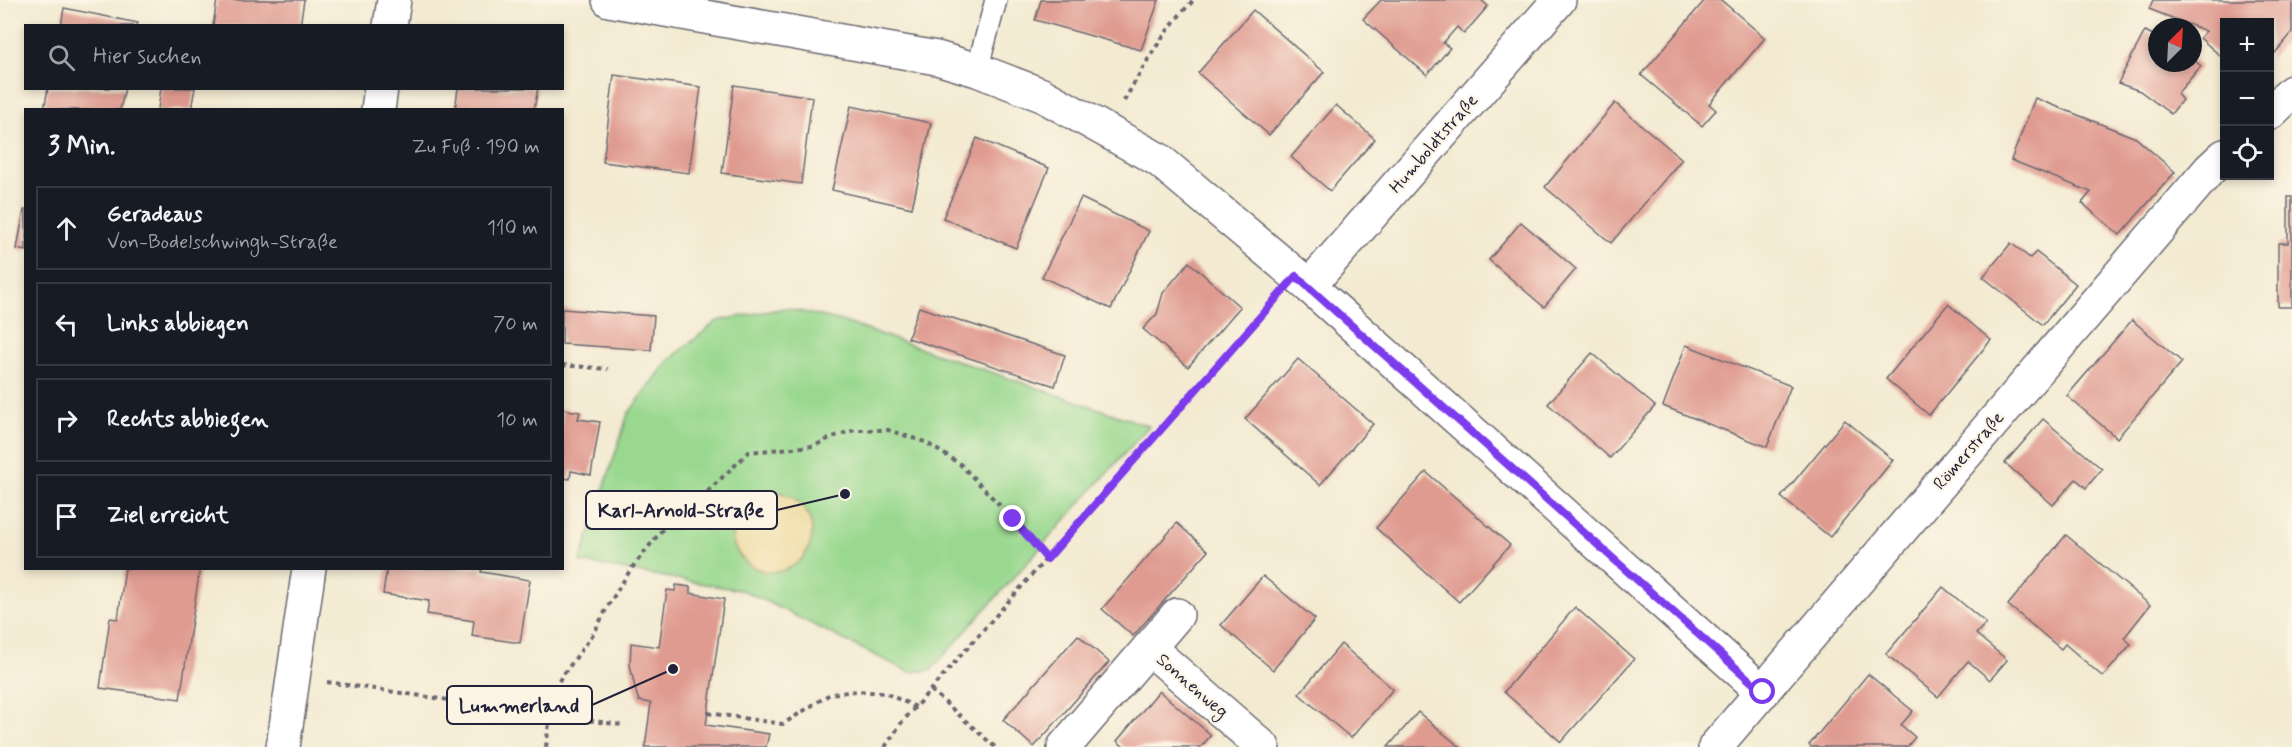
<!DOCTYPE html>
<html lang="de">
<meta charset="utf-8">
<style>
:root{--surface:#171b24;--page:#20242c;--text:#f1f3f6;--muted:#9ea1a6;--line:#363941}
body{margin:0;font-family:Mynerve,sans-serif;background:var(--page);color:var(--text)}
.controls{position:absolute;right:18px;top:18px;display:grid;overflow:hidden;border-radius:0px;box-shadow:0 3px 9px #0003}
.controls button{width:54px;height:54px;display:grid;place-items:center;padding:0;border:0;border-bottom:2px solid var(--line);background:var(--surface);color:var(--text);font:30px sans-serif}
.compass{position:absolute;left:2148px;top:18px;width:54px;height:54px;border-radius:50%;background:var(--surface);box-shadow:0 3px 9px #0003;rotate:24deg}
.stop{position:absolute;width:18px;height:18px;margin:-14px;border:4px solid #7c3aed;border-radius:50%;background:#fff}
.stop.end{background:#7c3aed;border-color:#fff;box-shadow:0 2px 6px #0008}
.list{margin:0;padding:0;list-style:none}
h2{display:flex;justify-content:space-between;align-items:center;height:78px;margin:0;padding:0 24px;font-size:26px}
h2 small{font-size:20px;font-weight:400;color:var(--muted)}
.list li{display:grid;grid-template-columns:39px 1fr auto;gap:18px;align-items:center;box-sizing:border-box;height:84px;margin:0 12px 12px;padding:0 12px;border:2px solid var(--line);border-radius:0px}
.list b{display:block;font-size:22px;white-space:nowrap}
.list p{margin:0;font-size:20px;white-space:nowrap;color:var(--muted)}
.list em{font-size:20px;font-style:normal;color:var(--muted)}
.icon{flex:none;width:33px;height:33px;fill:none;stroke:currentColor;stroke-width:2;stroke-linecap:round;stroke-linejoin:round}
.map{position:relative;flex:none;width:2292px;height:747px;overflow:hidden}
.search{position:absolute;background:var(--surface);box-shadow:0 3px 9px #0003;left:24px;top:24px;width:540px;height:66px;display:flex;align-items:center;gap:15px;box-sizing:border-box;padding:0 21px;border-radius:0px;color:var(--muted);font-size:22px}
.panel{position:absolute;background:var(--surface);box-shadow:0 3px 9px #0003;left:24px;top:108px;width:540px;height:462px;border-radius:0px}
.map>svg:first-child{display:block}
.green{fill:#99d88e;stroke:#5e7d64;stroke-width:1.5}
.sand{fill:#eeda9e;stroke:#887e6c;stroke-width:1.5}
.building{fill:#e09b91}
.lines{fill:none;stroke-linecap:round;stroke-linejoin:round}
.service-casing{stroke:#6b6870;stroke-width:24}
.minor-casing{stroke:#6b6870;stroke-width:36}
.tertiary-casing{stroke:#6b6870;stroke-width:36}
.path{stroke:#6b6870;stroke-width:4;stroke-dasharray:4.5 4.5;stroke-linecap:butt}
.service{stroke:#fff;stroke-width:21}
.minor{stroke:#fff;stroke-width:33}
.tertiary{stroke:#fff;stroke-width:33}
.route{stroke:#7c3aed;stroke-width:8}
.labels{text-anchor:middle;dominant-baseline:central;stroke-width:4.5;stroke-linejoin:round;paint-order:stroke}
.street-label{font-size:18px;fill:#22223b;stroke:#fcf5e5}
.leader{fill:none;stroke:#22223b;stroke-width:2}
.callout-dot{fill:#22223b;stroke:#fcf5e5;stroke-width:2}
.callout{fill:#fcf5e5;stroke:#22223b;stroke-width:2}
.callout-label{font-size:20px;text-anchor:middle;font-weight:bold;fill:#22223b}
</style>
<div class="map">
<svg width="2292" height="747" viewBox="0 0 2292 747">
<rect width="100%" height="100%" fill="#fcf5e5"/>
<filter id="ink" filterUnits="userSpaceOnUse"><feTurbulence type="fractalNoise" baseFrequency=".0167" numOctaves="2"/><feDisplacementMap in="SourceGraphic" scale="12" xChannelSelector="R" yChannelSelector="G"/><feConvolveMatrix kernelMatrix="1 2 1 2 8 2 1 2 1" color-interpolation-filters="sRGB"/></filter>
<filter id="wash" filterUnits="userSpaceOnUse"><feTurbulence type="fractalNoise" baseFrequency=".008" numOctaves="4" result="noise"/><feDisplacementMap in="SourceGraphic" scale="24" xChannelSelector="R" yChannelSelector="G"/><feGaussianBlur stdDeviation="1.35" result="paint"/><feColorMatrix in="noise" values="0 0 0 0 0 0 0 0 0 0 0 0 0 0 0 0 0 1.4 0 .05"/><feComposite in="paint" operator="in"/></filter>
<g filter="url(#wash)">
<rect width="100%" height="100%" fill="#f3ead1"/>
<path class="green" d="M785,308L838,320L1149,426L931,670L909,672L745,591L580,562L628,414L668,361L717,321Z"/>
<circle class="sand" cx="772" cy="532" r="40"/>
<g id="blocks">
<g class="building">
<path d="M217,0H304L300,26H213Z"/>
<path d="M1041,0H1159L1141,50L1035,20Z"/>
<path d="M1381,0H1481L1488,6L1464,34L1457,27L1443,43L1450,48L1427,75L1363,19Z"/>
<path d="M1705,0H1721L1765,38L1709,104L1716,110L1702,126L1641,75Z"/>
<path d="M2153,0H2292V33L2270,59V22H2224V59L2200,38L2206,31L2149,9Z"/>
<path d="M64,8L138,23L137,26H61Z"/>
<path d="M1253,10L1324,72L1269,135L1198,73Z"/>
<path d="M2145,31L2157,37V63H2193V59L2201,66L2177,94L2182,100L2171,114L2140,91L2118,83Z"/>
<path d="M614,75L701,87L689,173L603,162Z"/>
<path d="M734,85L812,97L801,184L722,173Z"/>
<path d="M48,88H125L120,110H44Z"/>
<path d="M161,88H195L191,110H158Z"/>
<path d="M458,88H538L534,110H455Z"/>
<path d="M2035,98L2136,138L2175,172L2120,235L2082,203L2091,192L2011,160Z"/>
<path d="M1615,103L1682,159L1611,243L1545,187Z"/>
<path d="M1336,105L1375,139L1330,191L1291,157Z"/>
<path d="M851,106L931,123L912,208L832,190Z"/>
<path d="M977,138L1049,168L1016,248L943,218Z"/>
<path d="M2288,197H2292V307H2278V243H2288Z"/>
<path d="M1081,198L1149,231L1111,309L1042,277Z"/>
<path d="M24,210H26V251L17,249Z"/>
<path d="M1521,222L1576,269L1544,307L1489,260Z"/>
<path d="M2011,243L2030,258L2036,252L2076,284L2043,325L1983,277Z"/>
<path d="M1189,262L1240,307L1188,367L1143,329L1157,314L1163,293Z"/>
<path d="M1948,304L1991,340L1929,415L1886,379Z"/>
<path d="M919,307L1065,355L1055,386L908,338Z"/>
<path d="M562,309L654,316L651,350L562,344Z"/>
<path d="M2132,320L2182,362L2117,438L2067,396Z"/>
<path d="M1686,345L1791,386L1767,447L1663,406Z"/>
<path d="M1592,353L1655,406L1610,458L1548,404Z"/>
<path d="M1298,359L1373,424L1320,485L1245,419Z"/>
<path d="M562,409L580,412L578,419L600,422L591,475L571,471L570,479L562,478Z"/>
<path d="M2043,419L2102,469L2086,488L2076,479L2053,505L2005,463Z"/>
<path d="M1845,420L1893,460L1830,537L1781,497Z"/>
<path d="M1426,472L1510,545L1459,602L1376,528Z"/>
<path d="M1177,523L1208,551L1133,636L1102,609Z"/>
<path d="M2066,535L2150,605L2124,638L2131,644L2103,677L2065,644L2061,649L2008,605Z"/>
<path d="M125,568H200L180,699L100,688L110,618L118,619Z"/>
<path d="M387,568H482L481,572L530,580L520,643L472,636L474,621L427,614L429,601L383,594Z"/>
<path d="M1263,576L1315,619L1273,670L1221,625Z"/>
<path d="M676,585L690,587V593L724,599L706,725L769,734L766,747H645L651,703L639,701L636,692L630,665L631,643L659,647L667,590L675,591Z"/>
<path d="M1943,587L1986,623L1976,634L2007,660L1990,680L1968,661L1938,697L1886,654Z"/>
<path d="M1575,607L1634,659L1561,742L1504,692Z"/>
<path d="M1078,635L1109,662L1034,747L1003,720Z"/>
<path d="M1341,644L1393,689L1351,738L1299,694Z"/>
<path d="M1868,674L1913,711L1901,725L1915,737L1907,747H1811L1809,745Z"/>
<path d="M1159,691L1211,735L1201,747H1124L1117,741Z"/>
<path d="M1418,712L1444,734L1460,747H1388Z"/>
</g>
</g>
</g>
<g filter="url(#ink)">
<use href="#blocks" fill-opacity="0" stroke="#6b6870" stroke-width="1.5"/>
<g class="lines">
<defs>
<path id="service" d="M977,70L996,0"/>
<g id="minor">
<path d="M609,0L937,58L977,70L1042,95L1159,160L1309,286L1763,692"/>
<path d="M390,26L394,0"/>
<path d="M378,110L381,88"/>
<path d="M1309,286L1559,0"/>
<path d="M1149,648L1263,747"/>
<path d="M283,747L309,568"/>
<path d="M1064,747L1177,615"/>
</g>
<g id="tertiary">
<path d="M2270,113L2292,92"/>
<path d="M1715,747L2210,169L2224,156"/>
</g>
</defs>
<use href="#service" class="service-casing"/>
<use href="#minor" class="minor-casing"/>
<use href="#tertiary" class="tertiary-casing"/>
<g class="path">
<path d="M1124,101C1145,64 1164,29 1194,0"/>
<path d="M562,365L608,369"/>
<path d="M327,682L550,715L555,686L594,633L609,604L631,569L662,530L709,490L749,452L814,446L832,437L855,430H888L925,442L960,464L1013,519L1046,559"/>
<path d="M931,690L995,747"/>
<path d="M708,713L783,724L830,694L857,691L885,693L916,707"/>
<path d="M546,747L550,715L622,725"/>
<path d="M885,747L902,722L1272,303"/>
</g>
<use href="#service" class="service"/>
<use href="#minor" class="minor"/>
<use href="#tertiary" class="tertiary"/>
</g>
</g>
<g class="lines" filter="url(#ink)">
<path class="route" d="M1013,519L1047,559L1296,276L1763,692"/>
</g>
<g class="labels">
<g class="street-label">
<text transform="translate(1434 144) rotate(-49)">Humboldtstraße</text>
<text transform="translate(1969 451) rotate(-49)">Römerstraße</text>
<text transform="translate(1192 686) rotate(41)">Sonnenweg</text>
</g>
</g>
<path class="leader" d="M845 494L777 510M673 669L592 705"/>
<g class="callout-dot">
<circle cx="845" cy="494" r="6"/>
<circle cx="673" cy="669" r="6"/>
</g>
<g class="callout">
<rect x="586" y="491" width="191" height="38" rx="6"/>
<rect x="447" y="686" width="145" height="38" rx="6"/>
</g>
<g class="callout-label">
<text x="681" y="517">Karl-Arnold-Straße</text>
<text x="519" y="712">Lummerland</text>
</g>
</svg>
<div class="controls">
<button>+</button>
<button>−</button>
<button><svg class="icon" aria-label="locate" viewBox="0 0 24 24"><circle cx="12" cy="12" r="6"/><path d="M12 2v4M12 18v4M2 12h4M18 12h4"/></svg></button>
</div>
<svg class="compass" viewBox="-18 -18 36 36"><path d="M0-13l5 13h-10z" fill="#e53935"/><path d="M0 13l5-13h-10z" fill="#9ea1a6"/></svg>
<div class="stop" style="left:1763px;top:692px"></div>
<div class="stop end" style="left:1013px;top:519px"></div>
<div class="search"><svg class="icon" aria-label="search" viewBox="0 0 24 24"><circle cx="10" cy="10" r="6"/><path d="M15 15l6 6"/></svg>Hier suchen</div>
<section class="panel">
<h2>3 Min.<small>Zu Fuß · 190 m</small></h2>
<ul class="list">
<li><svg class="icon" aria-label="ahead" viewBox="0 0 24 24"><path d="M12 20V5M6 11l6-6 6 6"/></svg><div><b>Geradeaus</b><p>Von-Bodelschwingh-Straße</p></div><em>110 m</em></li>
<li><svg class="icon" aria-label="left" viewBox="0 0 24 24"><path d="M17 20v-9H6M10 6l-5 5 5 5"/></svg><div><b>Links abbiegen</b></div><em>70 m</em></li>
<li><svg class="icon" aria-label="right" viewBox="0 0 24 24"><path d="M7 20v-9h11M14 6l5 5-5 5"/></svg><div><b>Rechts abbiegen</b></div><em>10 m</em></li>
<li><svg class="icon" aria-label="arrive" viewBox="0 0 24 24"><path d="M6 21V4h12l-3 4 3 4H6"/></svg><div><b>Ziel erreicht</b></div></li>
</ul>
</section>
</div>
